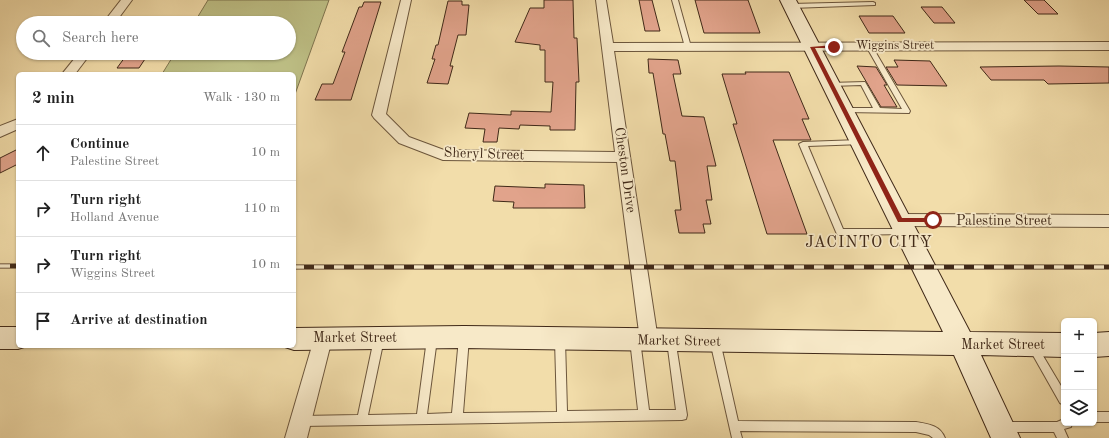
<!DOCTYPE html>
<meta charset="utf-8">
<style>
:root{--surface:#fff;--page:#f6f6f6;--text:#222;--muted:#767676;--line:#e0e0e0}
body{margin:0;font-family:"Old Standard TT",serif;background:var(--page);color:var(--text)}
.controls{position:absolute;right:12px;bottom:12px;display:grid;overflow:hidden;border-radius:6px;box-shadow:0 1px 3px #0004}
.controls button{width:36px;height:36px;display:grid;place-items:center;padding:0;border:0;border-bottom:1px solid var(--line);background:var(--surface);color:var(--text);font:20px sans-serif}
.stop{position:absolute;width:12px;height:12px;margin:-9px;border:3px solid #8f2418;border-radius:50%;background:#fff}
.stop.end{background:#8f2418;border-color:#fff;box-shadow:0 1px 4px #0008}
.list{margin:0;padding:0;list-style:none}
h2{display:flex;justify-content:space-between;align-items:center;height:52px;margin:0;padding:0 16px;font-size:17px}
h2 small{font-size:13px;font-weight:400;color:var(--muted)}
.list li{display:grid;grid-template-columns:26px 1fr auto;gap:12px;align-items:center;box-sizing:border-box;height:56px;padding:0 16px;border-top:1px solid var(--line)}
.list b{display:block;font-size:15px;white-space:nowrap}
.list p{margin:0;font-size:13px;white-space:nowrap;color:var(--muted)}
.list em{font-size:13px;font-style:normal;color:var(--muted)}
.icon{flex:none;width:22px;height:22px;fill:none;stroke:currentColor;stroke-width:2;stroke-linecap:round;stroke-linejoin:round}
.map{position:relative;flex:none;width:1109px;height:438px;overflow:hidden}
.search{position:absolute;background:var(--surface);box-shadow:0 1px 3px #0004;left:16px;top:16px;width:280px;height:44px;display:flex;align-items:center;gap:10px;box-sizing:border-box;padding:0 14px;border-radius:22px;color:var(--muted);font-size:15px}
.panel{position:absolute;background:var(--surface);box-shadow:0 1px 3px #0004;left:16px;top:72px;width:280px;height:276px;border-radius:6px}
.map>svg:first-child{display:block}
.green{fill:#bec086;stroke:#7f744f}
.building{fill:#e1a38b;stroke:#402918}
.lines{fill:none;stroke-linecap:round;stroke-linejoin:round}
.lane-casing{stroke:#6c563c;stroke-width:2}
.street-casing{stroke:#6c563c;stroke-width:2}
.secondary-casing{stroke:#402918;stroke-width:2}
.lane{fill:#f7e9c8;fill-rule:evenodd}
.street{fill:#f7e9c8;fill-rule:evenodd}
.secondary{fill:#f7e9c8;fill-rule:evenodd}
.rail-casing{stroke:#402918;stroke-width:5}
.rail{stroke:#f7e9c8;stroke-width:3.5;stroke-dasharray:10;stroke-linecap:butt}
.route{fill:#8f2418}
.labels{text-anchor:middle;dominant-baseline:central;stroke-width:3.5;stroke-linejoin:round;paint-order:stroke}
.far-street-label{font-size:12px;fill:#402918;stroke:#f7e9c8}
.street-label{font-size:14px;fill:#402918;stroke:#f7e9c8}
.quarter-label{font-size:16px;letter-spacing:1px;fill:#402918;stroke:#f7e9c8}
</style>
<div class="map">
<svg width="1109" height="438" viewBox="0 0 1109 438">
<rect width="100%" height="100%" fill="#f2ddaa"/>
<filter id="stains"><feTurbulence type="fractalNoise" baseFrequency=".005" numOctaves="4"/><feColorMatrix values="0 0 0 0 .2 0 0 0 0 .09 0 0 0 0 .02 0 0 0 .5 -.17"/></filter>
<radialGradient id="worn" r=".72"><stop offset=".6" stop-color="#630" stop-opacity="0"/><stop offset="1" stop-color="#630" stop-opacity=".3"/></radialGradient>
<path class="green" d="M208,0H329L294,97V74H162L175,53H289V23H194Z"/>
<g class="building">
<path d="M544,0H573L574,38H577L579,82H576L575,130H550V126L520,125L519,129L499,128L497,142H483L485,129L465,128L469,113L511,115V111L551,112L553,82H545V50H540V45L515,42L530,8H544Z"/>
<path d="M639,0H652L660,31H645Z"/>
<path d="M695,0H748L760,33H704Z"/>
<path d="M1024,0H1044L1058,14H1038Z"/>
<path d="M448,1H462V5H469L466,35H458L450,66H453L448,84L427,83L435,59H432L436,45H438Z"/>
<path d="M364,2H381L351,100H315L322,84H333L345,52H342L359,7H362Z"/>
<path d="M921,7H942L955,23H934Z"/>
<path d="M859,16H893L905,33H869Z"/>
<path d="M128,53H149L139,68H117Z"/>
<path d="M648,59L678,60L681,74H673L682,116L704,117L716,166H707L712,200H706L711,224H703L705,233H679L675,210H681L675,161H670L665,134H663L653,73H649Z"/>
<path d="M894,60L930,61L947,86L897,85L886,67H898Z"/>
<path d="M857,66L876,67L887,85H884L897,107H881Z"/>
<path d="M1059,66L1109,67V83L1048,84L1044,80H991L980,67Z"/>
<path d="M745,72H789L809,119H802L811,140H773L807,234H767L733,124H737L722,74H746Z"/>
<path d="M18,149V164L0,173V158Z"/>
<path d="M545,184L584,185L585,208H513L514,202L493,201L495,186L545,188Z"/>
</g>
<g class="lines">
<defs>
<g id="lane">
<path d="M672,0H678L691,47L690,48H686L685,47Z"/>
<path d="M873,2L875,3V5L791,8L788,6L791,4Z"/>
<path d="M869,44L872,46L910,111L909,113L844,112L841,110L844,108H873L861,85L831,86L829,85V83L865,82L880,108L902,109L866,46Z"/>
<path d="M860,140L864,142L863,144L808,146L843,229H905L908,230L909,232L908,234L840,235L837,234L836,232L799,144L803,142Z"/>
<path d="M464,334L467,335L469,338L463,413L557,412L555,340L557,337L560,336L563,337L565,340L567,411L638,410L630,340L632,337L635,336L638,337L640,340L649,410H676L667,341L669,338L672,337L675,338L687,415L686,419L682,420L302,426L298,425L297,421L298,417L302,416L358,415L374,339L376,336L379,335L382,336L384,339L368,415L417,414L427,339L429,336L432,335L435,336L437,339L427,414L452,413L459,338L461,335Z"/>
<path d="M715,337L718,338L720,341L738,421L916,422C928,424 940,425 945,438H933L929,435L916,432L740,431L742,438H732L710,341L712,338Z"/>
<path d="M1033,343L1036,344L1064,391V405L1060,403L1030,350L1028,347L1030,344Z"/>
<rect x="1094" y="412" width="15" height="10"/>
<path d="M1064,419V423H1072L1071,427L1064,429L1068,438H1057L1054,432H1005L1001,431L1000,427L1001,423L1005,422H1057Z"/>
</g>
<g id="street">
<path d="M121,0H132L115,23H103Z"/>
<path d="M401,0H411L386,114L409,137L444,150L615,152L596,0H606L613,43L1109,42V50L614,51L658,340L656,346L649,348L642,346L640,340L617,162L443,160L399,143L374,118L372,115Z"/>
<path d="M79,53H91L75,74H62Z"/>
<path d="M18,119V129L0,137V126Z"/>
<path d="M900,214L1109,215V227L900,226L894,224L892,220L894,216Z"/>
<path d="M323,331L330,333L332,339L307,438H285L314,339L316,333Z"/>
</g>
<g id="secondary">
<path d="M780,0H796L970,332L1064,333V357L981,355L1020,438H991L954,355L464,348L294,350L285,347L294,346V328L464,326L943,332Z"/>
<path d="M0,327H18V346H27L18,349H0Z"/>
<path d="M1109,332V356L1094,357V333Z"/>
</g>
</defs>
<use href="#lane" class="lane-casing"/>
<use href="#street" class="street-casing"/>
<use href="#secondary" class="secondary-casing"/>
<use href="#lane" class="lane"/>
<use href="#street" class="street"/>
<use href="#secondary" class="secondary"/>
<defs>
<g id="rail">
<path d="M0,266H18"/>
<path d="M294,267H1109"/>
</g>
</defs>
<use href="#rail" class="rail-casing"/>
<use href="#rail" class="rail"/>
</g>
<path class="route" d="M834,45L836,48H815L902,218H933L936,220V222H898L810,47Z"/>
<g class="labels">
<g class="far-street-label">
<text x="895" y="46">Wiggins Street</text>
</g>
<g class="street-label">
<text transform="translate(484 154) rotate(2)">Sheryl Street</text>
<text transform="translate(625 170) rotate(82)">Cheston Drive</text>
<text x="1004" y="221">Palestine Street</text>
<text x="355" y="338">Market Street</text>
<text transform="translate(679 341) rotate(1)">Market Street</text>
<text x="1003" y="345">Market Street</text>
</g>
<g class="quarter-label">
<text x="869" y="243">JACINTO CITY</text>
</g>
</g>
<rect width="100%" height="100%" filter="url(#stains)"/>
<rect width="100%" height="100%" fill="url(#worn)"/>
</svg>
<div class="controls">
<button>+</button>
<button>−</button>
<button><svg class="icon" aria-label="layers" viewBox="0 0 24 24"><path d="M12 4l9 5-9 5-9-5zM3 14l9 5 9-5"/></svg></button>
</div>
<div class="stop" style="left:933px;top:220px"></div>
<div class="stop end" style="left:834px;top:47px"></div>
<div class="search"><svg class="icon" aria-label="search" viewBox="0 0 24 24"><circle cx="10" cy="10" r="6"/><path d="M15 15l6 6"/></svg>Search here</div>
<section class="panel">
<h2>2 min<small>Walk · 130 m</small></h2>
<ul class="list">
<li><svg class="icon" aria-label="ahead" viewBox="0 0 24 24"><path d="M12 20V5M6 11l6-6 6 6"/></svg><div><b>Continue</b><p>Palestine Street</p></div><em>10 m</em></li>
<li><svg class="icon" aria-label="right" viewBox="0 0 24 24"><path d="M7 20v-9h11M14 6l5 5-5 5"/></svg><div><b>Turn right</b><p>Holland Avenue</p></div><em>110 m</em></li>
<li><svg class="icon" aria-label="right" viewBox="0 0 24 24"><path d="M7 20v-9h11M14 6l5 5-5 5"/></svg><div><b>Turn right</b><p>Wiggins Street</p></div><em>10 m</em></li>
<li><svg class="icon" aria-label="arrive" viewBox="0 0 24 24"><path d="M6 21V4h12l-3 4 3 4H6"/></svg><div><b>Arrive at destination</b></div></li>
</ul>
</section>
</div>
